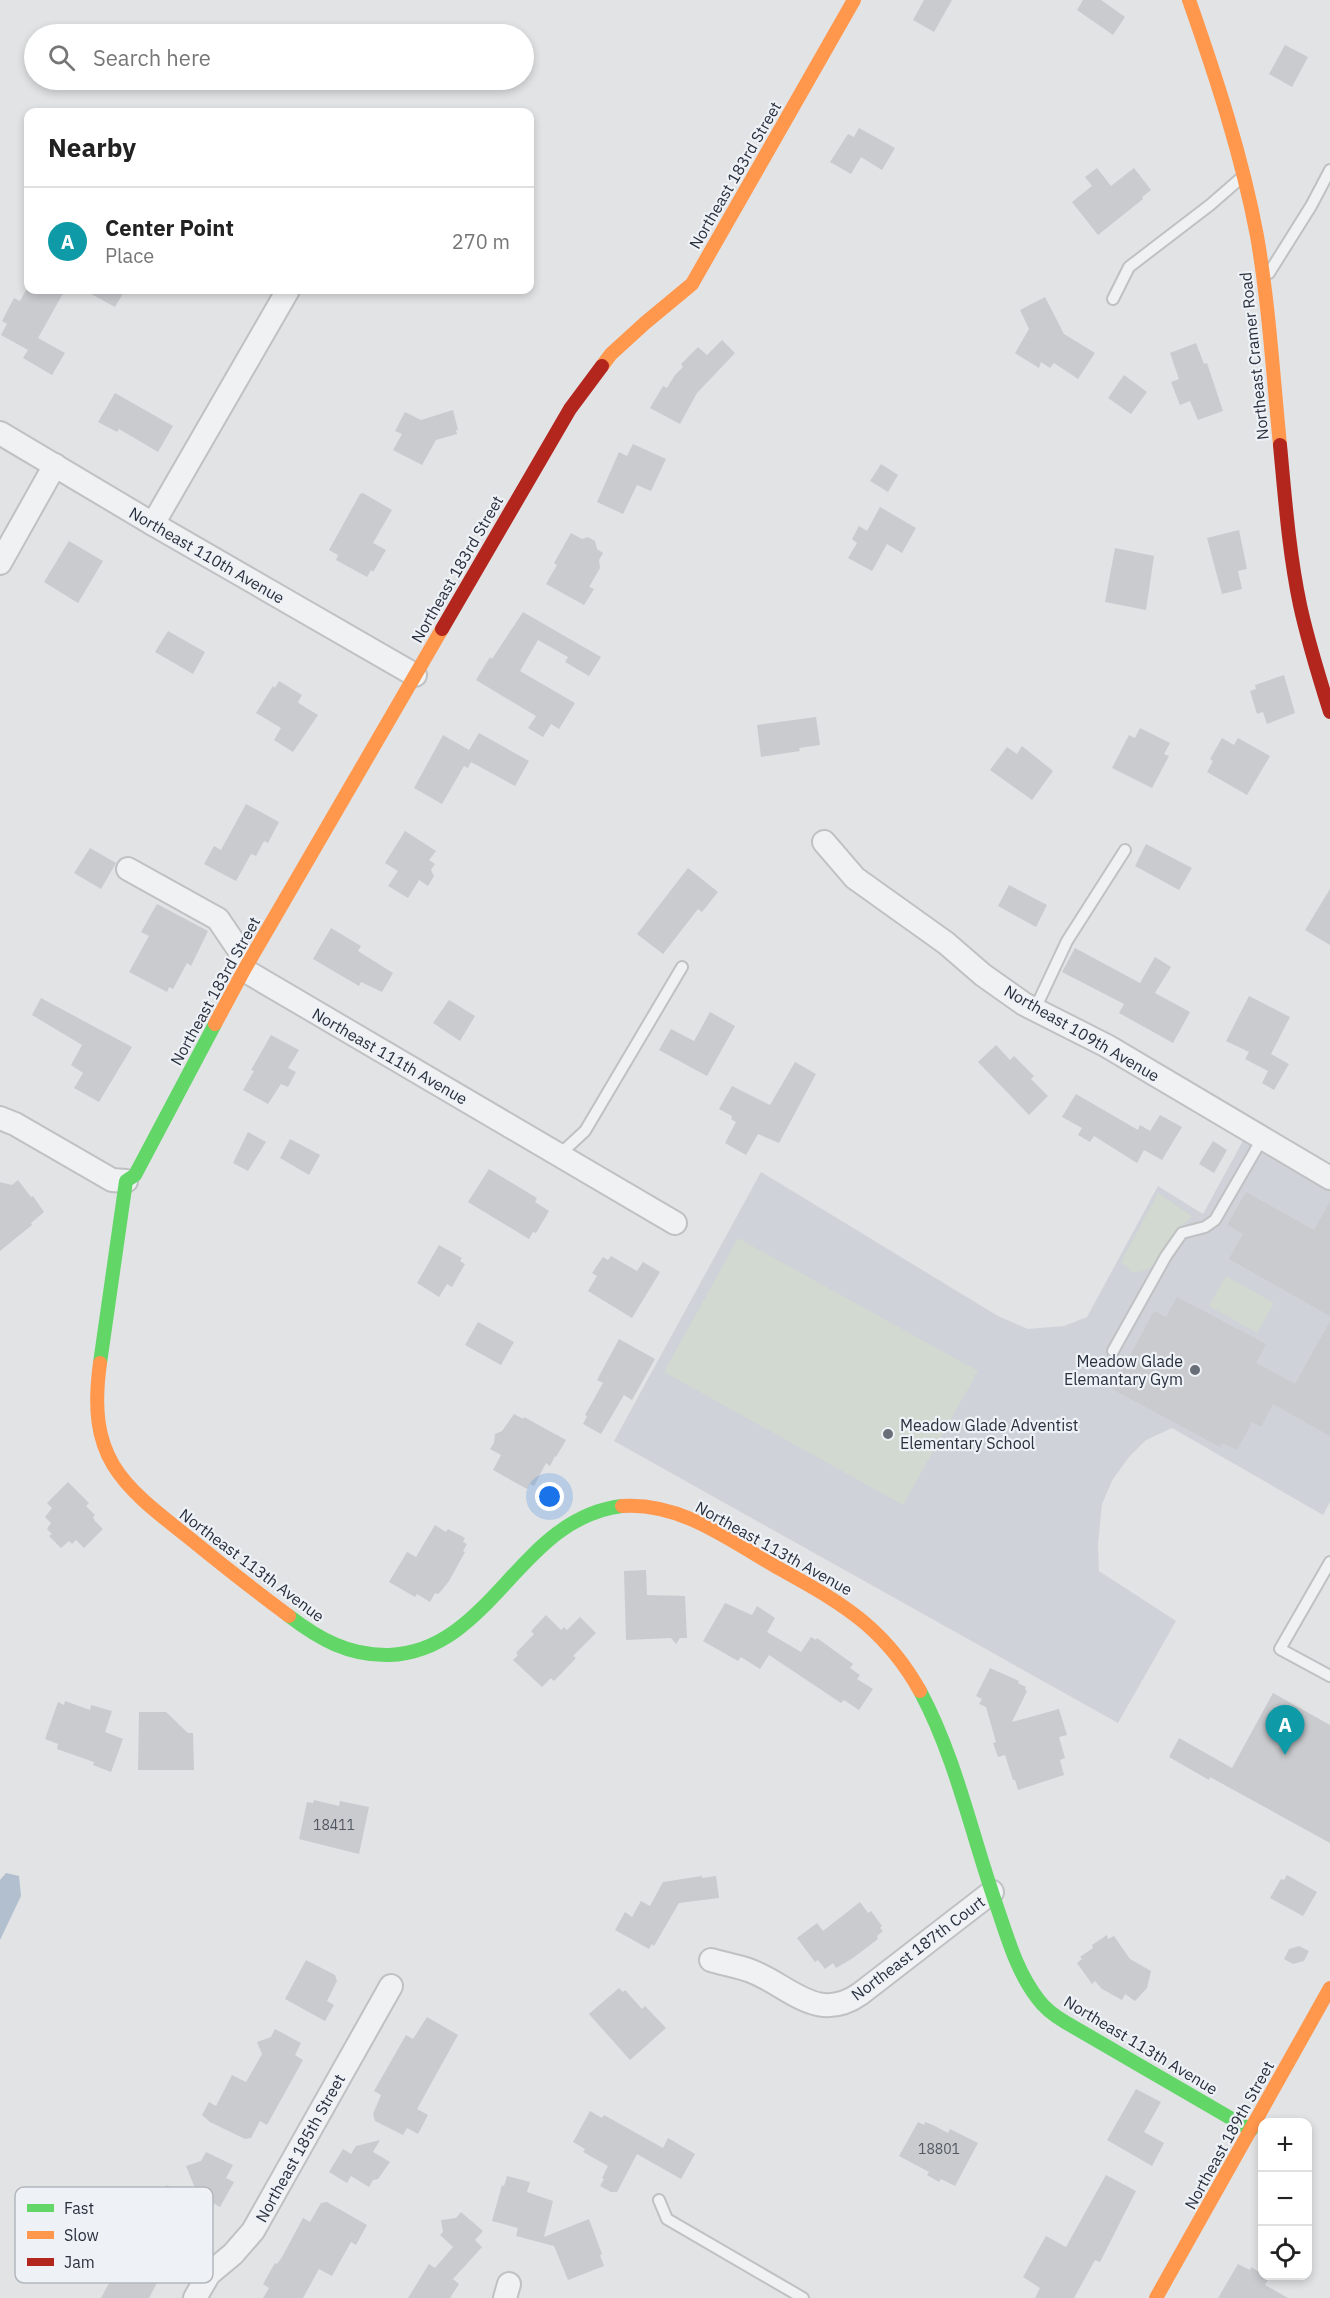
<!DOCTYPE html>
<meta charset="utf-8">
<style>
:root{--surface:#fff;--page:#f2f2f2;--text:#222;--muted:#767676;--line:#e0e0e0;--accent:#111827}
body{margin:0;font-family:"IBM Plex Sans",sans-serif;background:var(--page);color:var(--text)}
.controls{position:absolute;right:18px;bottom:18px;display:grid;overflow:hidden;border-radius:12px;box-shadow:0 3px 9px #0003}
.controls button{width:54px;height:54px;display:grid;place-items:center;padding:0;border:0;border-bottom:2px solid var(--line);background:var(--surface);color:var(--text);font:30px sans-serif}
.you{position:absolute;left:550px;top:1497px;width:21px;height:21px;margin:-15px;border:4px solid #fff;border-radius:50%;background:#1a73e8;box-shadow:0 0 0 9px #1a73e833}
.badge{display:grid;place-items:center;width:39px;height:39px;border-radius:50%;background:var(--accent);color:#fff;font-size:20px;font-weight:700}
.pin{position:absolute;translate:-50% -50px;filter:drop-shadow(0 2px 3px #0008)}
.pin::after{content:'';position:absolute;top:32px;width:21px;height:18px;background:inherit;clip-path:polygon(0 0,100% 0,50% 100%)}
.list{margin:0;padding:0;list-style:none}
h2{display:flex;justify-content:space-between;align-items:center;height:78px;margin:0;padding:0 24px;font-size:26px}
h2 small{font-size:20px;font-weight:400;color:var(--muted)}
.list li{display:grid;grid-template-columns:39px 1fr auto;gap:18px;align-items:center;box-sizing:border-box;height:108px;padding:0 24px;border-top:2px solid var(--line)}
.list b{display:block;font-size:22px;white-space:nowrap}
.list p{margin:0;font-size:20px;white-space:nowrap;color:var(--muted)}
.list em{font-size:20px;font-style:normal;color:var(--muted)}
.icon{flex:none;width:33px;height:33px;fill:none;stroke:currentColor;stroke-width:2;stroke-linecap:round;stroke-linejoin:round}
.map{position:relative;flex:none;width:1330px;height:2298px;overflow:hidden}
.search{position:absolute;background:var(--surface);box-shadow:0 3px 9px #0003;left:24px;top:24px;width:510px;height:66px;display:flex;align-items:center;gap:15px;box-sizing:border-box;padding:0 21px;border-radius:33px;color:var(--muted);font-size:22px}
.panel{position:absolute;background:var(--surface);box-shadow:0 3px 9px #0003;left:24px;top:108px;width:510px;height:186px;border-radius:12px}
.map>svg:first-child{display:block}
.built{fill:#cfd2d8}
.green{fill:#d1d9d1}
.water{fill:#b1bfcf}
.building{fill:#c9cbce}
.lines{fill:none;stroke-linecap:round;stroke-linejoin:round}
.lane-casing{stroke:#bfc1c3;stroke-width:14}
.street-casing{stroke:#bfc1c3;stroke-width:26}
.lane{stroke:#f0f1f2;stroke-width:10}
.street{stroke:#f0f1f2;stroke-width:22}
.fast{stroke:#63d668;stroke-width:14}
.slow{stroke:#ff974d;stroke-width:14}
.jam{stroke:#b3261e;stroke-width:14}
.poi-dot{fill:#696f78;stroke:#eef1f5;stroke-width:2}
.labels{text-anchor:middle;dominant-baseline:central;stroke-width:4.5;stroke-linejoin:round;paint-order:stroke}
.number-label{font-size:14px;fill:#525863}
.street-label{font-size:16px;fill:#29303e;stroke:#eef1f5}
.poi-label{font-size:16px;fill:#29303e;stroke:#eef1f5;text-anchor:end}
.key{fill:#eef1f5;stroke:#b3b7be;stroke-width:1.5}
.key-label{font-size:16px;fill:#29303e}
</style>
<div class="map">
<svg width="1330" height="2298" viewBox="0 0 1330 2298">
<rect width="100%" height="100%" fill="#e1e3e5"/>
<path class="built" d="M1245,1137L1330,1188V1502L1323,1515L1172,1428L1146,1440L1129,1457L1113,1479L1102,1504L1098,1544L1099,1571L1176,1621L1118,1723L614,1441L761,1172L998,1316L1028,1329L1064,1326L1087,1317L1158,1186L1203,1214Z"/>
<g class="green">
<path d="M1158,1193L1192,1216C1188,1220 1183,1225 1179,1230C1165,1247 1159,1274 1132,1272L1121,1262Z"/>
<path d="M738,1238L978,1371L903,1505L664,1372Z"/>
<path d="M1226,1276L1274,1303L1257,1333L1209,1306Z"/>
</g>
<path class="water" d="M6,1873L19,1876L21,1896L0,1940V1880Z"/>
<g class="building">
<path d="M924,0H952L934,32L913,20Z"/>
<path d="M1083,0H1101L1125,17L1113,35L1077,10Z"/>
<path d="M1285,45L1308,57L1292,87L1269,74Z"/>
<path d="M859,128L895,148L882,170L861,157L851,174L830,162L848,134L854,137Z"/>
<path d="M1097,168L1111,186L1134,168L1151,190L1142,197L1143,199L1098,235L1072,202L1092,186L1085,177Z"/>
<path d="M26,290H65L38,338L65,353L52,375L23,358L28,350L1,335L7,324L2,321L14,298L20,301Z"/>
<path d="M84,290H125L115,307Z"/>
<path d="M1045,297L1064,334L1095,353L1078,379L1054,363L1050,368L1041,362L1039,368L1015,353L1029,329L1020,310Z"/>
<path d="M722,340L735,353L697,393L680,424L650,408L663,386L667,388L675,375L683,367L681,364L698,347L707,355Z"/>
<path d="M1196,343L1204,364L1207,363L1223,411L1198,420L1190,401L1180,405L1171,382L1179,379L1170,353Z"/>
<path d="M1124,375L1147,392L1131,414L1108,398Z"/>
<path d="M115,393L173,426L158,452L119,429L117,432L98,422Z"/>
<path d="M453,410L458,430H456L457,434L436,440L422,465L393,450L402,434L395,431L405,412L421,420Z"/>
<path d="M633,444L666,459L651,491L637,485L623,514L597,502L619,452L627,456Z"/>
<path d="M881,464L898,475L888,492L870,481Z"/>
<path d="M363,493L392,510L373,543L386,550L373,572L371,570L367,577L336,560L338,555L329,550L360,494Z"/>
<path d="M880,507L916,528L902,553L887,544L872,571L848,558L857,543L852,539L859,526L867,531Z"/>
<path d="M1239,530L1247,569L1238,571L1242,589L1222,594L1207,538Z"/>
<path d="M571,533L582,539L588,537L595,541L597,549L603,553L599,560L600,568L589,587L594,589L584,605L546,584L557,565L554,563Z"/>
<path d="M69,541L103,561L78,603L44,582Z"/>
<path d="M1115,548L1154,556L1146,610L1105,602Z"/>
<path d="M523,612L601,657L589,676L565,662L568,657L538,640L520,671L575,703L559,729L551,724L543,737L528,728L536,716L476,680L490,657L492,659Z"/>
<path d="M168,631L205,652L193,674L155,652Z"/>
<path d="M1284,675L1295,713L1267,724L1263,712L1257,714L1250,691L1256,689L1255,685Z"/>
<path d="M279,681L302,695L298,702L300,704L318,715L293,752L274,740L281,728L256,713L273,686L275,688Z"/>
<path d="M816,717L820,745L799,748L800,751L761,757L757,725Z"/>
<path d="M1140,728L1170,743L1164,754L1169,756L1152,788L1112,768L1129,735L1135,738Z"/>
<path d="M479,733L529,761L515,786L471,762L468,768L464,766L442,804L414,788L443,735L469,750Z"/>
<path d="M1222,738L1234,745L1238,738L1270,756L1247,795L1207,772L1213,761L1210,759Z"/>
<path d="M1022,746L1053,771L1032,800L990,770L1007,747L1017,754Z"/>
<path d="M246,804L279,822L268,843L264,841L256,856L251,854L236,881L204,864L214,846L221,850Z"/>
<path d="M405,831L436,851L429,860L435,864L431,870L434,876L428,886L419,880L408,898L388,886L398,871L385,863Z"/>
<path d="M1146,844L1192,868L1179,890L1135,866Z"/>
<path d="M90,848L116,863L101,889L74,873Z"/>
<path d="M688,868L718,892L702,912L698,909L663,954L637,934Z"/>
<path d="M1009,885L1047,905L1036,927L998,906Z"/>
<path d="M1330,889V945L1305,930Z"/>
<path d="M157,904L208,931L191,966L187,963L173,989L169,987L167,992L129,972L149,936L141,932Z"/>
<path d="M331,928L361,946L358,951L393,973L382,992L361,982L359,986L313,959Z"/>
<path d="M1075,948L1140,983L1155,957L1171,967L1155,993L1190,1012L1173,1043L1119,1013L1124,1004L1062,972Z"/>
<path d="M1249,996L1290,1017L1271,1054L1289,1064L1274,1090L1262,1083L1268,1071L1245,1059L1249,1052L1226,1041Z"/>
<path d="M41,998L132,1047L99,1102L74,1088L83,1073L71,1065L82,1045L32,1015Z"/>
<path d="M449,1000L475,1016L460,1041L433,1023Z"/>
<path d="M710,1012L735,1026L707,1076L659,1050L671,1029L694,1041Z"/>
<path d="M271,1035L299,1050L288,1068L296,1072L288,1087L281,1084L268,1104L243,1090L254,1071L251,1070Z"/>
<path d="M996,1045L1010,1060L1014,1056L1034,1076L1031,1079L1048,1096L1029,1115L978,1062Z"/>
<path d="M795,1062L816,1074L779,1143L758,1134L746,1155L725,1143L736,1122L731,1119L732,1116L719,1109L732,1086L770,1105Z"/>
<path d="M1076,1094L1138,1130L1140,1125L1150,1131L1160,1115L1182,1127L1162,1160L1144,1150L1137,1163L1094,1136L1090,1142L1078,1135L1082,1128L1062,1117Z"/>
<path d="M248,1132L266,1142L248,1171L233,1163Z"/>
<path d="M290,1139L320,1155L309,1175L280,1158Z"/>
<path d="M1213,1141L1227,1150L1214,1173L1199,1164Z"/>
<path d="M489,1169L537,1198L535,1202L549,1211L536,1233L533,1232L529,1239L468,1202Z"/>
<path d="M18,1180L31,1197L33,1196L44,1212L31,1223L32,1225L0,1251V1182L12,1185Z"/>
<path d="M1246,1192L1314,1230L1330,1201V1316L1229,1259L1243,1234L1227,1225Z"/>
<path d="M439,1245L462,1258L460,1261L465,1264L452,1287L447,1284L439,1297L417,1283Z"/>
<path d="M611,1256L637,1271L643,1262L660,1272L632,1318L588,1291L597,1276L592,1273L603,1257L608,1260Z"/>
<path d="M1177,1297L1266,1344L1256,1363L1295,1384L1330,1321V1436L1273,1404L1261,1427L1252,1422L1237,1450L1222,1443L1220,1447L1112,1389L1154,1311L1166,1317Z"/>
<path d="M478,1322L514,1342L501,1365L465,1345Z"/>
<path d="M619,1339L655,1359L632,1400L624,1395L601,1434L583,1424L587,1416L585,1415L603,1383L597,1380Z"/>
<path d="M514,1414L523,1419L524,1417L566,1440L556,1457L555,1456L550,1466L546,1463L534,1486L530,1484L527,1489L493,1470L501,1455L490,1449L494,1443L495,1434L502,1431Z"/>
<path d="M68,1482L89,1503L86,1506L95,1515L93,1517L95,1521L103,1529L84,1548L76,1540L72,1544L69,1541L61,1548L49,1536L52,1534L47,1529L51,1523L45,1517L52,1508L47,1503Z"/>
<path d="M435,1525L446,1532L448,1529L465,1538L463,1542L467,1544L463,1551L465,1552L449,1581L441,1591L438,1594L435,1593L430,1602L417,1594L415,1597L389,1582L407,1552L416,1557Z"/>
<path d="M646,1570L647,1595L685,1596L687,1638H680L676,1644L671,1638L626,1640L624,1571Z"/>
<path d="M725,1603L752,1615L757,1606L775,1618L767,1632L801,1652L811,1637L816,1640L817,1638L853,1664L850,1668L860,1675L857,1679L873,1689L859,1710L844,1700L841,1703L769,1655L760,1669L741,1657L738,1661L703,1641Z"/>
<path d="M546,1615L561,1630L564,1627L567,1630L580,1617L596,1633L573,1656L576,1658L554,1681L551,1678L542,1687L513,1660L518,1655L516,1653L534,1634L531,1631Z"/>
<path d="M990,1668L1019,1681L1018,1683L1026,1687L1025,1690L1027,1691L1012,1722L1059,1709L1067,1735L1059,1737L1065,1758L1060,1760L1064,1775L1018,1790L1015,1780H1013L1005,1755L998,1757L993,1743L996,1742L986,1707L979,1704L982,1699L976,1696Z"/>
<path d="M1273,1693L1330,1725V1843L1210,1777L1209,1780L1169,1757L1179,1738L1232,1768Z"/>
<path d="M65,1701L90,1710L91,1705L112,1711L105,1732L123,1739L111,1772L93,1765L94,1762L57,1749L58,1744L45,1739L58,1702L64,1705Z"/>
<path d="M139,1712H166L188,1733H193L194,1770H138Z"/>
<path d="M314,1800L339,1806L340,1801L369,1807L359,1854L299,1839L307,1802L313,1803Z"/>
<path d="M1287,1875L1317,1892L1303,1916L1270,1898L1281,1879L1284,1880Z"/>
<path d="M702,1876V1878L716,1876L719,1898L679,1903L654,1946L652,1944L649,1949L615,1930L625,1912L632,1917L641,1901L650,1906L663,1882Z"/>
<path d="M860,1902L868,1913L871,1911L882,1926L880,1928L883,1931L877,1936L878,1939L853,1958L836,1968L833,1963L825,1969L818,1960L815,1962L797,1938L817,1923L823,1931Z"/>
<path d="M1107,1935L1108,1939L1114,1936L1130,1959L1151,1971L1147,1988L1135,2001L1125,1994L1122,2000L1102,1989L1095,1981L1092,1984L1077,1963L1082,1959L1080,1957L1093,1948L1092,1945Z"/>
<path d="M1299,1946L1309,1951L1304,1961L1293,1964L1284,1959L1289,1949Z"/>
<path d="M306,1960L335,1975L337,1981L327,2001L334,2005L325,2021L285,1999Z"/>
<path d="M619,1988L623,1992L625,1990L642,2009L645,2006L666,2028L630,2060L589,2014Z"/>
<path d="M427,2017L458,2035L417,2109L428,2115L418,2134L407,2128L403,2135L375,2121L373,2114L381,2095L374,2091L406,2035L413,2039Z"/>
<path d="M275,2029L301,2043L295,2055L303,2060L267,2125L260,2121L251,2138L245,2139L210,2122L202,2115L209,2102L216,2106L232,2075L246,2082L262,2054L257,2042L271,2037Z"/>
<path d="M1136,2089L1161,2102L1144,2132L1164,2143L1152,2166L1107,2140Z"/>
<path d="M590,2111L602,2118L604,2115L663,2148L668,2138L695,2154L681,2179L637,2154L617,2192H611L600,2186L604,2179L602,2178L608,2166L583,2152L585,2149L573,2142Z"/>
<path d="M918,2122L924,2125L925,2122L933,2125L948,2133L950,2129L978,2143L955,2186L941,2179L939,2182L927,2175L929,2172L899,2156Z"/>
<path d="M380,2140L373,2152L390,2162L378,2179L373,2180L369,2187L351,2176L347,2183L329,2172L343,2149L351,2154L356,2146Z"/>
<path d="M206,2152L233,2165L226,2178L234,2182L220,2207L208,2200L187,2238L180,2234L158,2274L159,2275L155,2282L157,2283L149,2298H101L120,2263L118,2262L131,2237L126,2235L144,2203L152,2207L167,2185L202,2205L186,2166L201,2161Z"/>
<path d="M1106,2175L1136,2191L1100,2262L1095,2260L1074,2298H1035L1040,2288L1023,2277L1046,2236L1066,2247Z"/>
<path d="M507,2176L530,2182L527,2192L553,2201L544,2237L589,2219L602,2254L600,2255L604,2266L568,2280L554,2246L516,2236L518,2228L492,2221L502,2185L504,2186Z"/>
<path d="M327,2202L367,2225L356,2245L351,2242L332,2276L319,2269L303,2298H263L269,2288L263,2284L275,2263L277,2264L282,2257L303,2218L310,2222L321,2203Z"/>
<path d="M461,2212L483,2231L475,2240L482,2247L453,2279L459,2284L450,2298H408L429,2264L435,2268L453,2247L440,2235L443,2232L441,2220L456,2218Z"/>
<path d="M1238,2264L1250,2270L1251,2267L1269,2278L1265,2285L1288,2298H1218Z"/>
</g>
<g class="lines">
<defs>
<g id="lane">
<path d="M1269,273L1311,206L1330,170"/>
<path d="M1113,299L1129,267L1210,205L1241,178"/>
<path d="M1035,1009L1067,941L1125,850"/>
<path d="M559,1155L585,1131L682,967"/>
<path d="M1113,1351L1166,1256L1182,1233L1205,1227L1215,1220L1262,1139"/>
<path d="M1330,1562L1280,1649L1330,1676"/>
<path d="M659,2200L667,2219L803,2298"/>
</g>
<g id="street">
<path d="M0,433L153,524L415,675"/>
<path d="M153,524L288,290"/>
<path d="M0,563L55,465"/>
<path d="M824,842L855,878L946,943L983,975L1024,1004L1107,1046L1330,1178"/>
<path d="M128,869L218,919L239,950L244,970L675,1223"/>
<path d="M0,1118L15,1124L112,1180L126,1181"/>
<path d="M711,1960C724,1964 738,1966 751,1971C790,1986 817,2024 860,1994L992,1892"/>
<path d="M195,2298L209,2274L233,2254L253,2231L391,1986"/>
<path d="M505,2298L509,2284"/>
</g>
</defs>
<use href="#lane" class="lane-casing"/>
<use href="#street" class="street-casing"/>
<use href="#lane" class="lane"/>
<use href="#street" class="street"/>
<g class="fast">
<path d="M100,1363L126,1181L135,1175L215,1024"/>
<path d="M289,1616C319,1639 349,1656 389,1655C492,1651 519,1518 622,1506"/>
<path d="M920,1691C956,1758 972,1836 997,1907C1008,1939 1017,1972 1038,1999C1045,2009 1055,2016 1065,2022L1251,2130"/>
</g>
<g class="slow">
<path d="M1189,0C1216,77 1242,156 1257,236C1269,305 1273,375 1280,445"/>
<path d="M602,366L611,354L645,323L692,284L854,0"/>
<path d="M215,1024L244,970L442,629"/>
<path d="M100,1363C87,1457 119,1483 188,1537C221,1564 254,1590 289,1616"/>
<path d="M622,1506C679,1502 727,1538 773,1565C805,1583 838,1600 866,1624C888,1643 906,1666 920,1691"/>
<path d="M1156,2298L1330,1988"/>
</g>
<g class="jam">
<path d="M1280,445C1285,498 1289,553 1300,605C1308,642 1319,677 1330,712"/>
<path d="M442,629L570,409L602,366"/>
</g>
</g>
<g class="poi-dot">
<circle cx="1195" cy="1370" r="6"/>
<circle cx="888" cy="1434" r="6"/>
</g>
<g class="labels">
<g class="number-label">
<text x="334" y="1825">18411</text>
<text x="939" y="2149">18801</text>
</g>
<g class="street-label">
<text transform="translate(735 175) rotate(-60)">Northeast 183rd Street</text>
<text transform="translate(1254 356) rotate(-96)">Northeast Cramer Road</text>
<text transform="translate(207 555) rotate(30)">Northeast 110th Avenue</text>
<text transform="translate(457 569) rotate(-60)">Northeast 183rd Street</text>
<text transform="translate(215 991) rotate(-61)">Northeast 183rd Street</text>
<text transform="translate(1082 1033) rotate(30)">Northeast 109th Avenue</text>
<text transform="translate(390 1056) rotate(30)">Northeast 111th Avenue</text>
<text transform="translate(774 1548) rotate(29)">Northeast 113th Avenue</text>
<text transform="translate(252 1565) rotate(37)">Northeast 113th Avenue</text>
<text transform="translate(918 1948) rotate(-37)">Northeast 187th Court</text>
<text transform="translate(1141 2045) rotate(31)">Northeast 113th Avenue</text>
<text transform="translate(1229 2135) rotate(-61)">Northeast 189th Street</text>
<text transform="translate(300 2148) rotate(-61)">Northeast 185th Street</text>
</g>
<g class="poi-label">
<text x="1183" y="1361">Meadow Glade<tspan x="1183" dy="18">Elemantary Gym</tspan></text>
<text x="900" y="1425" text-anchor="start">Meadow Glade Adventist<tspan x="900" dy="18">Elementary School</tspan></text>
</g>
</g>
<rect x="15" y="2187" width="198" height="96" rx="9" class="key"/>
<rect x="27" y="2204" width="27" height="8" fill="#63d668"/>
<rect x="27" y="2231" width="27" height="8" fill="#ff974d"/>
<rect x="27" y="2258" width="27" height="8" fill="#b3261e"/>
<g class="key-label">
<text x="64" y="2214">Fast</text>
<text x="64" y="2241">Slow</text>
<text x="64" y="2268">Jam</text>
</g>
</svg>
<div class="controls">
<button>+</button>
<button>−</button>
<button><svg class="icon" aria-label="locate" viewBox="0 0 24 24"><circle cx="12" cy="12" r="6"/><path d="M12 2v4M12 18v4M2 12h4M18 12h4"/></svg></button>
</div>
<div class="you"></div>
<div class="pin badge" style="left:1285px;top:1755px;background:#0f9aa8">A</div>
<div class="search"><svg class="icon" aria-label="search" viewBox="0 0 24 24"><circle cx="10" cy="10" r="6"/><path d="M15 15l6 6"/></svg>Search here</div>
<section class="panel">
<h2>Nearby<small></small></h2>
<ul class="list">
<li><span class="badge" style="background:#0f9aa8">A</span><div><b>Center Point</b><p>Place</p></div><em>270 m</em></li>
</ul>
</section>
</div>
